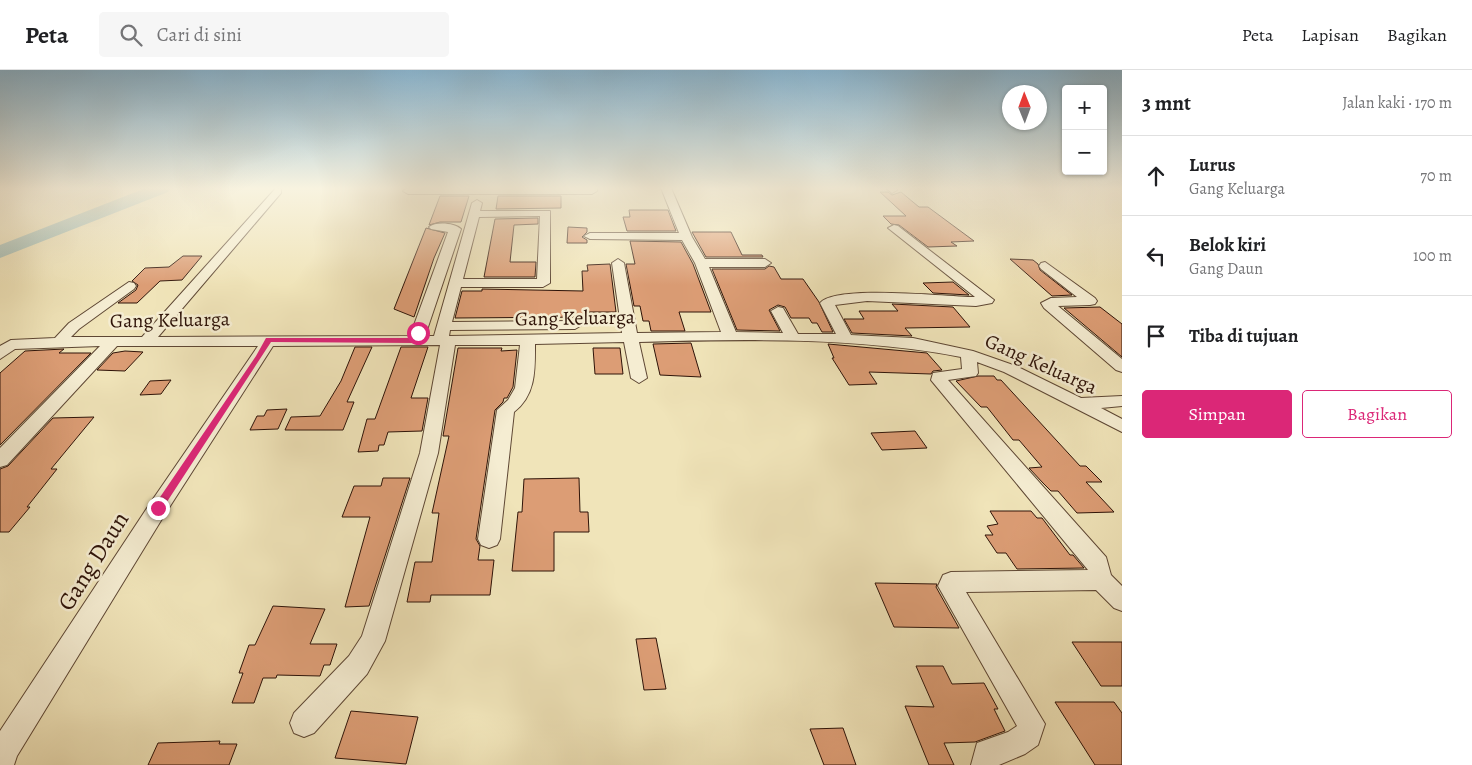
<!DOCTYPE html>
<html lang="id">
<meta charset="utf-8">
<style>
:root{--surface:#fff;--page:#f6f6f6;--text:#202124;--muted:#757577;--line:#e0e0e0;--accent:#db2777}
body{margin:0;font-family:Alegreya,serif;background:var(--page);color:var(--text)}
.controls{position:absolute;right:15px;top:15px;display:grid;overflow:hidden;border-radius:5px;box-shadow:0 1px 4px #0004}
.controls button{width:45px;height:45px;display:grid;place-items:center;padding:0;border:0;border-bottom:1px solid var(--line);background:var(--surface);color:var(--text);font:25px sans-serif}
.compass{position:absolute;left:1002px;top:15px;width:45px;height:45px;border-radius:50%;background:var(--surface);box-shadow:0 1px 4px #0004;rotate:359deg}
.stop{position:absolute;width:15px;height:15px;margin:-11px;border:4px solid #db2777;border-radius:50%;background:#fff}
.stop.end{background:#db2777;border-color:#fff;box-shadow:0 1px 5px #0008}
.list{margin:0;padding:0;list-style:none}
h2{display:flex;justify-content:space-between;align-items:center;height:65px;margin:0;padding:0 20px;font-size:21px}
h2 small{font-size:16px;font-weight:400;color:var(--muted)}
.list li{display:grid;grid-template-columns:32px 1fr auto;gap:15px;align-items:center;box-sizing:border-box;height:80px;padding:0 20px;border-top:1px solid var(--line)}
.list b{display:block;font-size:19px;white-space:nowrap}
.list p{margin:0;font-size:16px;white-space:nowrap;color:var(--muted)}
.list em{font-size:16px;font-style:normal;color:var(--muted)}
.actions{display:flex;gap:10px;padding:15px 20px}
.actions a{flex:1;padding:11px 0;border:1px solid var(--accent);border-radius:5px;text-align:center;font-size:18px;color:var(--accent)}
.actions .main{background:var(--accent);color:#fff}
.icon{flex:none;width:28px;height:28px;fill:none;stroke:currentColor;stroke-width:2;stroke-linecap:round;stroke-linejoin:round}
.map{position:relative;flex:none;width:1122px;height:695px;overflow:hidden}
header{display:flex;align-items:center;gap:30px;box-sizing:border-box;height:70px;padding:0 25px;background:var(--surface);border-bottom:1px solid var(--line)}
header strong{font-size:24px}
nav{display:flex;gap:28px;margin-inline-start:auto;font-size:18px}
.search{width:350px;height:45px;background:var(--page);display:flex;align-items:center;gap:12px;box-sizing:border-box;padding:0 18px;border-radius:5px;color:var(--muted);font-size:19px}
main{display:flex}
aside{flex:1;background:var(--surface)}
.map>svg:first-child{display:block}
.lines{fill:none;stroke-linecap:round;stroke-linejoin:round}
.river{fill:#9dbdb8;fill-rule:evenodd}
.building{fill:#dc9d75;stroke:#2e1308}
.minor-casing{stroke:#5e4734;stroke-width:2}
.minor{fill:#f5edd2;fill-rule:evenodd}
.route{fill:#db2777}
.labels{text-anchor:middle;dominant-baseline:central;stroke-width:5;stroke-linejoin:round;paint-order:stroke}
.street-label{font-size:20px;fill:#2e1308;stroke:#f5edd2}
.near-street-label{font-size:24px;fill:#2e1308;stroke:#f5edd2}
</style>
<header>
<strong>Peta</strong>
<div class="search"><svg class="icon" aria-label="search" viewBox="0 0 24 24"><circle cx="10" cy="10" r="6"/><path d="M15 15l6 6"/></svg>Cari di sini</div>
<nav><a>Peta</a><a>Lapisan</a><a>Bagikan</a></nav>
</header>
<main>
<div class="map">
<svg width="1122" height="695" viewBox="0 0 1122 695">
<rect width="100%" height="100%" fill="#f0e4b9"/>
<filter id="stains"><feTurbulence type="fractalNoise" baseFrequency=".004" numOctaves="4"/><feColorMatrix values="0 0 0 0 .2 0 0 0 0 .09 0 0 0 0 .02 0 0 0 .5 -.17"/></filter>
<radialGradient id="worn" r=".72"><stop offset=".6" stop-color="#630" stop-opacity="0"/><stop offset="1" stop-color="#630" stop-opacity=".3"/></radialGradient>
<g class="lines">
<path class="river" d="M146,118H170L168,122L0,188V175Z"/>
</g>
<g class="building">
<path d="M880,122H888L892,125L901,122L919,137H928L974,171L951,172L957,176L928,177L899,155L891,154L883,146H906Z"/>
<path d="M440,126H469L461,152H440L429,155Z"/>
<path d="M498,126H561V138L496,139Z"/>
<path d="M629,140H668L676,161H627L623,147H630Z"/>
<path d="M538,148V154L514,155L510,192H536L535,207H484L495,149Z"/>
<path d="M568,157L587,158V162L582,167L587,170V173H567Z"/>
<path d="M426,158L445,163L434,188L414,247L394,239Z"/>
<path d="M692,162H731L742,185H762L763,187H706Z"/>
<path d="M630,171L681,172L693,194L711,242H679L685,261H651L649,251H643L640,236H634L626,194H635Z"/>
<path d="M183,186H202L182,210L160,211L137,233H118L136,220L138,215L132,211L145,198L169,197Z"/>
<path d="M1010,189L1033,190L1038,194L1040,200L1072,225L1052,226Z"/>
<path d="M610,194L616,242H584V247L455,248L462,221H482V219L583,221L582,201H588L587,195Z"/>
<path d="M769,196L774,197L781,209H803L819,232L833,262H822L817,253H812L809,248H791L785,237L778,235L769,240L780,261L737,260L712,199H765Z"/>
<path d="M953,212L969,225L933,223L923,213Z"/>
<path d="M892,234L953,237L970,257L905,258L912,266L852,263L844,249H864L859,241H898Z"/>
<path d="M1100,237L1122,254V287L1064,238Z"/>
<path d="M691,273L701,307L660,305L653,274Z"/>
<path d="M828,274L927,283L942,300L933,301L931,304L869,302L877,314L849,315L832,288H834Z"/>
<path d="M355,277H372L347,332H354L343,360H285L291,347L320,346L341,311Z"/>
<path d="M401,277H428L411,328H428L422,361L388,362L384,375H379L378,381L358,382L367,349H375Z"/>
<path d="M458,278H502L501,281L517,280L513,317L507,328H504L503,332L495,340L476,469L480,476L478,490H494L490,525H431L430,532H407L415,492H432L439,443H432L449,366H443Z"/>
<path d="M593,278H620L623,304H595Z"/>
<path d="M64,279L59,283H91L0,375V303L25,281Z"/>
<path d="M125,281L143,282L125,301L97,300L113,283Z"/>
<path d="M978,306H994L997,310H1001L1080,396H1086L1102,412H1086L1114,442L1077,443L1058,421H1051L1043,413L1029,398L1042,397L1019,370H1013L987,337H981L956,311Z"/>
<path d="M171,310L161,324L140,325L150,311Z"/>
<path d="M287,339L278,359L250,360L257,346H264L267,340Z"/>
<path d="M94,347L51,399H57L27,437H30L9,462H0V399L8,396L53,348Z"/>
<path d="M915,361L927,378L882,380L871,363Z"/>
<path d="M383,408H410L369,536L345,537L370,447H342L354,416H381Z"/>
<path d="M579,408L580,442H588L589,462H554V501H512L518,442H522L524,409Z"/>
<path d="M990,441H1031L1037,448H1042L1070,485H1073L1084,498L1017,499L1006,483H997L985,465H993L987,456L998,454Z"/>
<path d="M875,513L937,514L936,517L959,558L894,557Z"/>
<path d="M273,536L325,539L310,574H337L330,595H324L320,606L277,605L276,608H263L254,633H232L243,603H239L249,575H255Z"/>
<path d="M656,568L666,619L644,620L636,569Z"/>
<path d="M1072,572H1122V616H1101Z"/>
<path d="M916,596H943L952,614L984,613L998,639H994L1005,661L975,672L944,673L954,695H929L905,636L934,637Z"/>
<path d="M1055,632H1114L1122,643V695H1095Z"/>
<path d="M351,641L418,647L406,694L335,688Z"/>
<path d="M843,658L856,695H824L810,659Z"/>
<path d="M220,671L219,674H237L229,695H148L158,673Z"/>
</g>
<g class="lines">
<defs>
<g id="minor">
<path d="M276,118L281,119V123L158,267L410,266L448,162L431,159L429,157C436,151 455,153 461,159L425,266H434L472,133L477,130L482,133L480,141H550V213L543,217H461L452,252L575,251L582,255L575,259L450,260L449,266L622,263L612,193L618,189L624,193L637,263L721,262L695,193L682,170L590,169L584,166L590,163H679L661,118H671L692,167L705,189H765L771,193L765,197H709L736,262L783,263L771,241L778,237L783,238L798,264H836L820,233C835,214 949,227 975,227L888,158L894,155L898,156L994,230L992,233L976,236L867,231L835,235L851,265L913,268L973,281L1016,296L1081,328L1122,326V336L1101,338L1122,349V362L1004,302L977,292L978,303L976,306L948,310L1106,487L1111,505L1122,516V541L1114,538L1096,520L966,522L1045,654L1038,675L1025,684L999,695H971L977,673L1008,662L1017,656L942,523L938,516L943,505L951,502L1088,500L931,310L933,303L962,299L961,287C859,267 742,269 639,272L647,308L639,313L631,308L624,272L535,274C535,300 536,325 514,342L500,469L497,475L489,478L481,475L478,469L497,340L508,330L515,318L520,275H455L438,383L385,571L367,604L314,663L304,667L294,663L290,653L294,643L349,586L362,566L420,383L440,275L273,276L165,444L17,686L14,695H0V661L151,432L258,276H117L7,395L0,397V378L100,276L15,279L0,289V276L11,270L55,268L69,253L129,212L134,213L136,216L134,219L79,259L71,267H142ZM540,146L537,209H463L479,147Z"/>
<path d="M407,118H597V121L592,124H408L403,121Z"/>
<path d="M886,118H896L897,120L892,123Z"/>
<path d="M1045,192L1095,228L1097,231L1095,234L1090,235L1058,236L1122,289V302L1116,300L1044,238L1041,233L1051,228L1077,227L1041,199L1039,196L1041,193Z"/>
</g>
</defs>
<use href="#minor" class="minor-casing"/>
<use href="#minor" class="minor"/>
</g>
<linearGradient id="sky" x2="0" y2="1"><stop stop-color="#8ab8d5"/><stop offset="0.55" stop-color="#f8f3e0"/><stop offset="1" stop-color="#f8f3e0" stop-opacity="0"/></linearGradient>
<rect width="1122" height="215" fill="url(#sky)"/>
<path class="route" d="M418,261L422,263L419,270L416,273L271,272L161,441H154V436L256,286L266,268H413Z"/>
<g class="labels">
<g class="street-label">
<text transform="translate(575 248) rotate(-1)">Gang Keluarga</text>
<text transform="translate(170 250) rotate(-1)">Gang Keluarga</text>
<text transform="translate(1041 294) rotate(24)">Gang Keluarga</text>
</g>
<g class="near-street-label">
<text transform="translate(93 491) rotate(-58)">Gang Daun</text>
</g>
</g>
<rect width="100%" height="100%" filter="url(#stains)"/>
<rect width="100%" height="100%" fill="url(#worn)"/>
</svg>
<div class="controls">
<button>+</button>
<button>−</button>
</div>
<svg class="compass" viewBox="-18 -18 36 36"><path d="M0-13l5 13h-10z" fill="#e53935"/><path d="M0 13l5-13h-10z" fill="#757577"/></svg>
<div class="stop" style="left:418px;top:263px"></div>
<div class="stop end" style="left:158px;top:438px"></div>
</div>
<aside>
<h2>3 mnt<small>Jalan kaki · 170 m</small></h2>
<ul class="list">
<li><svg class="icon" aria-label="ahead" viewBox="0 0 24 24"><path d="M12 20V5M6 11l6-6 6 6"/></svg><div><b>Lurus</b><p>Gang Keluarga</p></div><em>70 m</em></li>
<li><svg class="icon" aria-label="left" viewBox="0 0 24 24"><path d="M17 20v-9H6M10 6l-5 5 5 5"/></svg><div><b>Belok kiri</b><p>Gang Daun</p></div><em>100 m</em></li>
<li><svg class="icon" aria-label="arrive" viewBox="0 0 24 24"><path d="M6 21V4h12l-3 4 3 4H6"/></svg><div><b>Tiba di tujuan</b></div></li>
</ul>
<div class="actions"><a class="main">Simpan</a><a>Bagikan</a></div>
</aside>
</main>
